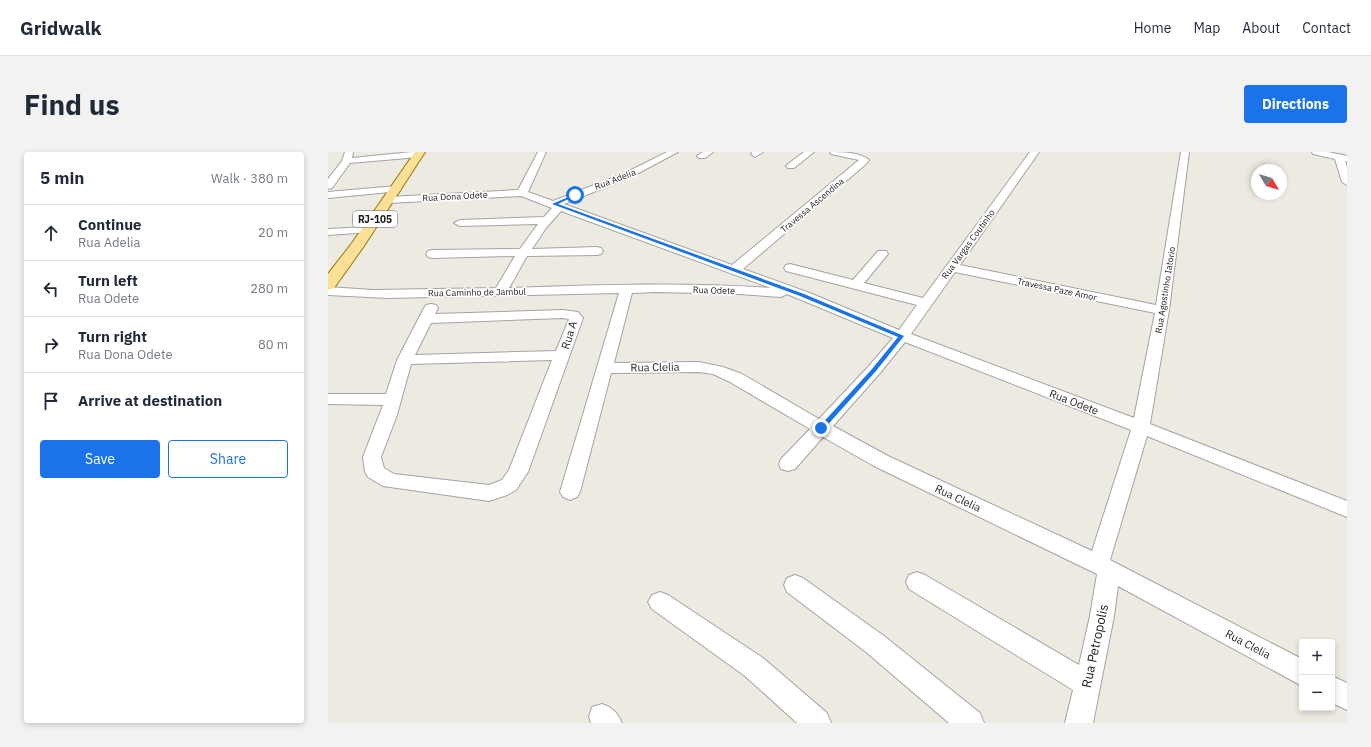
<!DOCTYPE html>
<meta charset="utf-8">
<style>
:root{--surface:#fff;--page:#f2f2f3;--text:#1f2937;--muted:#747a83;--line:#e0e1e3;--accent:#1a73e8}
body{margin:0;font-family:"IBM Plex Sans",sans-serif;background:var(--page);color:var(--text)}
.controls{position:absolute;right:12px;bottom:12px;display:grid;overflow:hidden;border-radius:4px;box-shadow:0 2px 6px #0003}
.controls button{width:36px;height:36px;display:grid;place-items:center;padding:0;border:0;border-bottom:1px solid var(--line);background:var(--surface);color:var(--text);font:20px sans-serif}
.compass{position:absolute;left:923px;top:12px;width:36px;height:36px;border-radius:50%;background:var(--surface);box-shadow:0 2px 6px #0003;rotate:128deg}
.stop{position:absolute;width:12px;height:12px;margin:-9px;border:3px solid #1a73e8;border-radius:50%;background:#fff}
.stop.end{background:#1a73e8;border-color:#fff;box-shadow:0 1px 4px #0008}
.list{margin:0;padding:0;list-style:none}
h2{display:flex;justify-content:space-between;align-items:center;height:52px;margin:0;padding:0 16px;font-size:17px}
h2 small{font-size:13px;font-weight:400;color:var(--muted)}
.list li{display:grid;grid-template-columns:26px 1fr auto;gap:12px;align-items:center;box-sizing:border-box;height:56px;padding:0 16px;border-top:1px solid var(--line)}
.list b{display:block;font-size:15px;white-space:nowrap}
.list p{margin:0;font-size:13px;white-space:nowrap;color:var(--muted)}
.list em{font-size:13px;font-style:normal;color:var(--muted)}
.actions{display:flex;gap:8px;padding:12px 16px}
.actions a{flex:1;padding:9px 0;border:1px solid var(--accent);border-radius:4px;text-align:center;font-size:14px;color:var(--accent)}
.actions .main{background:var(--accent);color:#fff}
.icon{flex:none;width:22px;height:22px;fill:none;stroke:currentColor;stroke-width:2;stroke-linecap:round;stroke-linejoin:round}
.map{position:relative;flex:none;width:1019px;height:571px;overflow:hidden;border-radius:4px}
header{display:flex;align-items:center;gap:24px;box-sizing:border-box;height:56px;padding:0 20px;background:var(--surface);border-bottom:1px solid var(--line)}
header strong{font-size:19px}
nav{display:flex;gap:22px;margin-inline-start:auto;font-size:14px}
.intro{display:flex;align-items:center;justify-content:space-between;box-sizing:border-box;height:96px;padding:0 24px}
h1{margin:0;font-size:28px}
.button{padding:10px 18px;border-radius:4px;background:var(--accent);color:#fff;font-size:14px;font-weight:700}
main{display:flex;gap:24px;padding:0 24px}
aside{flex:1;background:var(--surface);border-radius:4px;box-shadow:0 2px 6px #0003}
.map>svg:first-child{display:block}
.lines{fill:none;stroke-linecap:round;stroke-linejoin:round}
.minor-casing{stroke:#a3a3a3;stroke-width:2}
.major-casing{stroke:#937a00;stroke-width:2}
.minor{fill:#fff;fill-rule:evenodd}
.major{fill:#fce097;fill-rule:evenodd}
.route{fill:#1a73e8}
.labels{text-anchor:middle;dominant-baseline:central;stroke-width:3.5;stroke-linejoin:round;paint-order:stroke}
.far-street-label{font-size:9px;fill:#1c1c1c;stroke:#fff}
.shield{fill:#fff;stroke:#606060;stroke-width:1}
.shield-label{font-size:10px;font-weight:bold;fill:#1c1c1c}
.street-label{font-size:11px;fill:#1c1c1c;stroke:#fff}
.near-street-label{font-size:13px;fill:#1c1c1c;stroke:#fff}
</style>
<header>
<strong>Gridwalk</strong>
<nav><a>Home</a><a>Map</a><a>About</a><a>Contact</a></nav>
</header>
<div class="intro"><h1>Find us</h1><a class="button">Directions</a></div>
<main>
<aside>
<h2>5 min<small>Walk · 380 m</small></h2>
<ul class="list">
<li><svg class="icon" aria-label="ahead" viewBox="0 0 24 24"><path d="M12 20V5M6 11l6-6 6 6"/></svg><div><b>Continue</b><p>Rua Adelia</p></div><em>20 m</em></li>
<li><svg class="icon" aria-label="left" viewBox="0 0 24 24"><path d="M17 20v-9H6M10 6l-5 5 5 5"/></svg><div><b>Turn left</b><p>Rua Odete</p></div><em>280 m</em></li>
<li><svg class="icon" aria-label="right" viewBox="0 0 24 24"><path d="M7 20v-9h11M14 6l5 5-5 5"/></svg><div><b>Turn right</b><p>Rua Dona Odete</p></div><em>80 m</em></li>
<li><svg class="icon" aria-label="arrive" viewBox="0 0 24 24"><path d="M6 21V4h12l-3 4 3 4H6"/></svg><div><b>Arrive at destination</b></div></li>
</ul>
<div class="actions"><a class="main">Save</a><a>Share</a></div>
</aside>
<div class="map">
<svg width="1019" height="571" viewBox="0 0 1019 571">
<rect width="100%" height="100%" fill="#edebe1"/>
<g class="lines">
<defs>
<g id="minor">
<path d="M17,0H25L24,6L84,0H94L95,2L91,5L22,11L4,36L0,37V27L14,9Z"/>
<path d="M210,0H218L200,40L225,49L297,21L339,0H350L303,25L236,52L404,113L531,8L503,2L502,0C514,0 532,0 541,8L538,12L415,117L479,140L571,178L589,153L458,119L456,116L458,113L462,112L525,128L550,99H558L560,102L536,131L595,146L702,0H711L632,113L828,153L853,0H861L841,158L822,272L1019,349V365L819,284L782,408L974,507V534L790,434L786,464L765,571H737L745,538L581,437L578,430L581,423L589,420L597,423L751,513L762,464L769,422L546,314L495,285L467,317L460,319L453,317L451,312L453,307L482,277L402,230L385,222L371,220L283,221L252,340L249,345L242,348L235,345L232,340L291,141L60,146L0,143V135L45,138L168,136L187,104L104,106L100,105L98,102L100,99L104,98L192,97L210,72L132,74L126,71L132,68L216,65L224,56L193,44L61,51L56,48L61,45L190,38ZM233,59L443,136C356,130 269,133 181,136L199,104L269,103L273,102L275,99L273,96L269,95L204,97L218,76ZM627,120L827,161L806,266L583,182ZM328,140L411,142L453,145L459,142L565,186L540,215L491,267L414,222L395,215L371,210L286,211L304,141ZM577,190L803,278L764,399L560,304L505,274L552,221Z"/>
<path d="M375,0H385L377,6H371L369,4Z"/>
<path d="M424,0H435L427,5L423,2Z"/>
<path d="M476,0H486L466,16H460L458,14L460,12Z"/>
<path d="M984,0H1000L1019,4V10L1017,9L1019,15V33L1014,30L1007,7L985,2Z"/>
<path d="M68,34L73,37L72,39L0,46V40Z"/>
<path d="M39,75L43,76L45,78L43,80L0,83V77Z"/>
<path d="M103,152L108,153L110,156L107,162L235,158L250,160L255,166L200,320L188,338L179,343L161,349L55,334L40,325L37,320L35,305L55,253L0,252V242H58L69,208L96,156L98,153ZM235,166L241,167L228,199L87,203L103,171ZM224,208L181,318L174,328L161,333L66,322L56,316L53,305L69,263L83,212Z"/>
<path d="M467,423L475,426L556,484L652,561L656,571H621L538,500L459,440L456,433L459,426Z"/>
<path d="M332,440L340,443L435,506L499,561L503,571H469L417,524L324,457L320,450L324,443Z"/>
<path d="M1004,524L1019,531V558L1004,551Z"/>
<path d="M274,552C285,556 289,560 294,571H263L261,565L264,555Z"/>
</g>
<path id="major" d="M87,0H97L36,94L6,136L0,138V122L24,91Z"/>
</defs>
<use href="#minor" class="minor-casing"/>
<use href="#major" class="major-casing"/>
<use href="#minor" class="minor"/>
<use href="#major" class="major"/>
</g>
<path class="route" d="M245,43H249L230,52L476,142L576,184L548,219L495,278H491V275L544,217L570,185L472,144L224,52Z"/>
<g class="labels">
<g class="far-street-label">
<text transform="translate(287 27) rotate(-21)">Rua Adelia</text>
<text transform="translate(127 44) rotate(-3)">Rua Dona Odete</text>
<text transform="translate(484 53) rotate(-40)">Travessa Ascendina</text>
<text transform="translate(640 92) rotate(-54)">Rua Vargas Coutinho</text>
<text transform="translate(729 137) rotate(12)">Travessa Paze Amor</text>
<text transform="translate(386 138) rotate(2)">Rua Odete</text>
<text transform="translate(837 138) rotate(-81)">Rua Agostinho Iatorio</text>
<text transform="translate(149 140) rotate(-1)">Rua Caminho de Jambul</text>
</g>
<rect class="shield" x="25" y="59" width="44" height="16" rx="3"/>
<g class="shield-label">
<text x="47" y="67">RJ-105</text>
</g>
<g class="street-label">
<text transform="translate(241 183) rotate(-73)">Rua A</text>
<text transform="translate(327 215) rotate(-1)">Rua Clelia</text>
<text transform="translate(746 250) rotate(21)">Rua Odete</text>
<text transform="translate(630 346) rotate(25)">Rua Clelia</text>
<text transform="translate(920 492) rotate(28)">Rua Clelia</text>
</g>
<g class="near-street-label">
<text transform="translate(767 494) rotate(-78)">Rua Petropolis</text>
</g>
</g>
</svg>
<div class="controls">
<button>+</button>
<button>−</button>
</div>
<svg class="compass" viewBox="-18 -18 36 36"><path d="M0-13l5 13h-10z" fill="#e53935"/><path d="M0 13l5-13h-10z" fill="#747a83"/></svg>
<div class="stop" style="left:247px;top:43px"></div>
<div class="stop end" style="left:493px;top:276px"></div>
</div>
</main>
